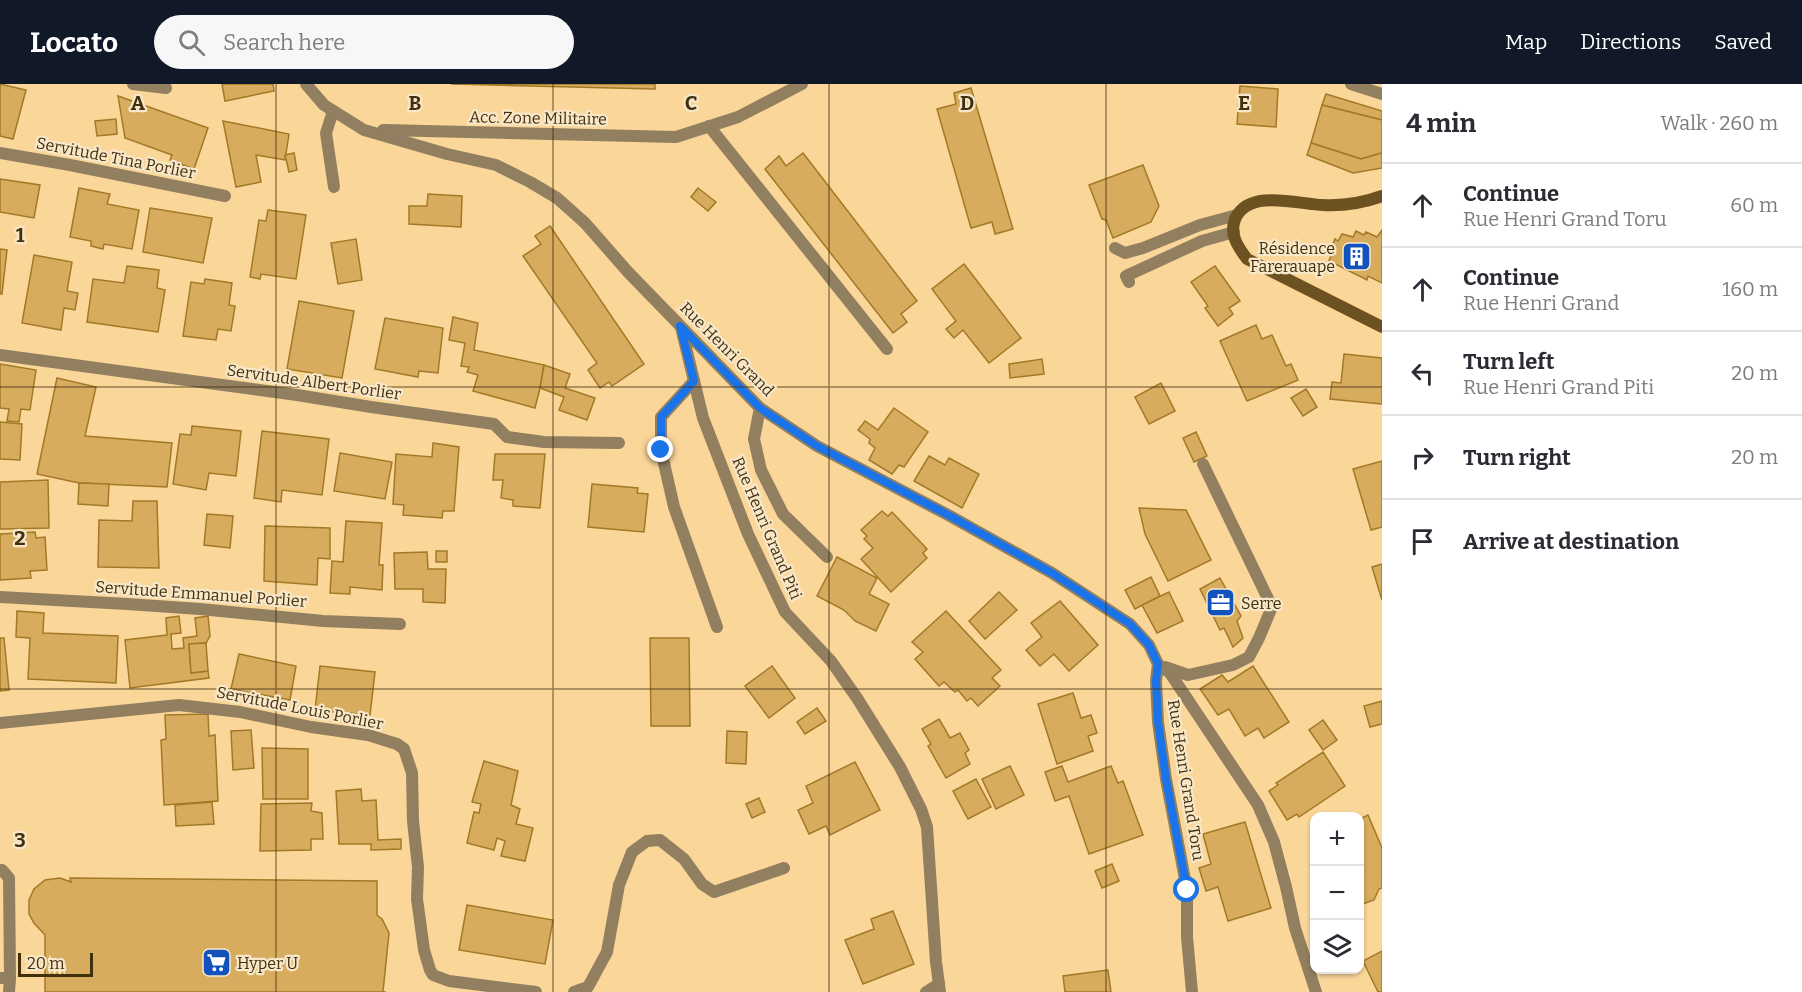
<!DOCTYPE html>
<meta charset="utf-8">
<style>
:root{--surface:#fff;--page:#f7f7f7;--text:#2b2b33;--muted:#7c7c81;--line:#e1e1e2;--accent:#111827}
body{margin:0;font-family:Bitter,serif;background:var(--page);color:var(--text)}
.controls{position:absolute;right:18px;bottom:18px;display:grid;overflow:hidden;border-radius:12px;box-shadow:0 2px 4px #0004}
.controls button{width:54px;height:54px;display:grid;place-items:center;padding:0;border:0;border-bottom:2px solid var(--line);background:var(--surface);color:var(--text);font:30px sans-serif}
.scale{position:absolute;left:18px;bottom:15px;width:75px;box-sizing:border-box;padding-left:6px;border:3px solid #41300e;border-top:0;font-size:16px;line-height:21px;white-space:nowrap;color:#41300e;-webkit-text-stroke:4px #f8e7c9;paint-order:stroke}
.stop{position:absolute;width:18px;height:18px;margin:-14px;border:4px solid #1a73e8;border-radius:50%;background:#fff}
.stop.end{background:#1a73e8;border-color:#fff;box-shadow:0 2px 6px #0008}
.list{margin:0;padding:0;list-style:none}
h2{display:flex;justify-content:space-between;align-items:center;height:78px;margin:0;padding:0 24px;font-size:26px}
h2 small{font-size:20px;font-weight:400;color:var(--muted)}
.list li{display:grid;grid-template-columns:39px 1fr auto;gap:18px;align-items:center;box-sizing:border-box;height:84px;padding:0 24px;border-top:2px solid var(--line)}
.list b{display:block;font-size:22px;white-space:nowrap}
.list p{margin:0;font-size:20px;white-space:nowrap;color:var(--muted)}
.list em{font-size:20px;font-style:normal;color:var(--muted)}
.icon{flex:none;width:33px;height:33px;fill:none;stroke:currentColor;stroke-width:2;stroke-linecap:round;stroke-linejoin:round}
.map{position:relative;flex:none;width:1382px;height:908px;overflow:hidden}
header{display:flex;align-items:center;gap:36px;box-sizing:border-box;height:84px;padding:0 30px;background:var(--accent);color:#fff}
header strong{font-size:28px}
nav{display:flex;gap:33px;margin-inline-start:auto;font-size:21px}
.search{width:420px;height:54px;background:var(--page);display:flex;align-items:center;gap:15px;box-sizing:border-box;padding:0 21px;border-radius:33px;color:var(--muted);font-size:22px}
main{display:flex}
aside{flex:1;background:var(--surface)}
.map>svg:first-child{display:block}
.building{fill:#d8ac5e;stroke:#a27926;stroke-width:1.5}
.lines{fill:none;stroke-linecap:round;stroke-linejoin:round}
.service{stroke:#917f60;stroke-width:12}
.minor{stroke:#917f60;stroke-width:12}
.secondary{stroke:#6c5221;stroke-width:12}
.route{stroke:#1a73e8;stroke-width:8}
.grid{fill:none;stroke:#41300e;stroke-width:1.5;stroke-opacity:0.55}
.labels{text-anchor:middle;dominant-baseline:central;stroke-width:4.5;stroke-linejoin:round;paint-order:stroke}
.street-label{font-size:16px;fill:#41300e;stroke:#f8e7c9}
.poi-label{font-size:16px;fill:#41300e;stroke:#f8e7c9;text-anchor:start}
.grid-label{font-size:20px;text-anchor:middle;font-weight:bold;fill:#41300e;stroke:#f8e7c9;stroke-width:4.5;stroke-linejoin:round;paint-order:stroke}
</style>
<header>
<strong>Locato</strong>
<div class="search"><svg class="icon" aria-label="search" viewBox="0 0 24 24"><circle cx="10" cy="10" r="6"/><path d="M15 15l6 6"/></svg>Search here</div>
<nav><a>Map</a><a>Directions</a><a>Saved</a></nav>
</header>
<main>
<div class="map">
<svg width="1382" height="908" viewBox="0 0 1382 908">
<rect width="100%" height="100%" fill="#fad699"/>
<g class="building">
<path d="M0,0L26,6L13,55L0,52Z"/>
<path d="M222,0H273L274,7L225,17Z"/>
<path d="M451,0H655V5Z"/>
<path d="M1240,2L1278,5L1276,43L1237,40Z"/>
<path d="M971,4L1013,145L995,150L992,138L971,144L937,25L956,20L954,9Z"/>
<path d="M1326,10L1382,27V36L1322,21Z"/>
<path d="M118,12L208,44L194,85L170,76L172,71L125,54Z"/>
<path d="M1322,21L1382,36V69L1361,75L1311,59Z"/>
<path d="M116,35L117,50L97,52L95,37Z"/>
<path d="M223,37L289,50L285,76L256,71L261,98L236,103Z"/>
<path d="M1311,59L1361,75L1382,69V84L1353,89L1307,71Z"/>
<path d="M294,69L297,86L289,88L285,71Z"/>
<path d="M803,69L917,217L901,230L907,238L893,249L765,85L779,72L786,82Z"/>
<path d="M1143,81L1159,122L1151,138L1113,154L1106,136L1102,135L1089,101Z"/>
<path d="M0,95L40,101L34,134L0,128Z"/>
<path d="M79,104L110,110L107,120L139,126L132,165L104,160L103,165L91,162V157L70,153Z"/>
<path d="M698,104L716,118L708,127L691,113Z"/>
<path d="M428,110L462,112L461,143L409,140V122H427Z"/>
<path d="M150,124L212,134L203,179L143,168Z"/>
<path d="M268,126L306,131L296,195L261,190L260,195L250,193L259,136L266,137Z"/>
<path d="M550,142L644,280L612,302L609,298L600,304L588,286L597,279L523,172L541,160L535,152Z"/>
<path d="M1382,146V199L1368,192L1367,196L1329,177L1332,169L1330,167L1335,155L1338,157L1342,150L1353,153L1356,147L1364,151L1366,148L1377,153Z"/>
<path d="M356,155L362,196L338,200L331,159Z"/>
<path d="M0,165L7,166L2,210H0Z"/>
<path d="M34,171L72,178L67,207L78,209L75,226L64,224L61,246L22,239Z"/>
<path d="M964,180L1021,254L989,279L963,246L954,254L946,245L956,237L932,205Z"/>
<path d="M127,182L159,186L157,204L165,206L158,248L87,238L93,195L124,199Z"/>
<path d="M1215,182L1240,217L1229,224L1233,230L1218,242L1205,224L1208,222L1191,198Z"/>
<path d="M205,195L232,199L229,221L235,222L231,247L218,245L216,256L183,252L191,198L204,200Z"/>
<path d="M299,217L354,227L342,294L287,285Z"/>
<path d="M453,233L478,239L474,266L544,281L540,304L535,324L473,307L478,291L467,288L469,283L461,282L465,259L449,256Z"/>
<path d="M385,234L443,244L438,289L419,287L418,293L375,285Z"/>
<path d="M1256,241L1262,255L1272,251L1286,282L1291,280L1298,296L1247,317L1220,257Z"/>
<path d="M1344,270L1382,274V320L1330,315L1332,298L1341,299Z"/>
<path d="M1042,275L1044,290L1010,294L1009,280Z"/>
<path d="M0,280L36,286L30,326L21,325L19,338L7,337L9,325L0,324Z"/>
<path d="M544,281L570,290L565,304L595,314L587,336L559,326L564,313L540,304Z"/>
<path d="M57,294L96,303L85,352L172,359L167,403L79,399L37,390Z"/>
<path d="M1161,299L1175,327L1149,340L1135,313Z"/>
<path d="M1306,305L1317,323L1303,332L1291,314Z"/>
<path d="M894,324L928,348L904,383L899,381L892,390L869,376L875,364L869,359L870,355L858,346L865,337L878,346Z"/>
<path d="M0,338L22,340L20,376L0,375Z"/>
<path d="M192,342L241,347L236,392L209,389L206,406L173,400L180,350L191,351Z"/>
<path d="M262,347L329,355L322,411L282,406L281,418L254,414Z"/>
<path d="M1196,348L1207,372L1194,378L1183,354Z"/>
<path d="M433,359L459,363L454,427H443L442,434L403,431L404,421L393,420L396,370L432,373Z"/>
<path d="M340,369L392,378L385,415L334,407Z"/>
<path d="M495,370H545L540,424L513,422V416L501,414L503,396H493Z"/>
<path d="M929,372L945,381L949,374L979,390L962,424L914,397Z"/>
<path d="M1382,377V443L1371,446L1353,385Z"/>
<path d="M48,396L49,444L0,445V398Z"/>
<path d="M79,399L109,400L108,422L78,420Z"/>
<path d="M592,400L638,404L637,409L648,410L644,448L588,443Z"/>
<path d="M133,417H157L159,484L98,483L99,436L132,437Z"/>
<path d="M1139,424L1186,426L1211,476L1168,497L1145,450Z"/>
<path d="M882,427L888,432L892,428L927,465L923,469L927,474L891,508L861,475L873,464L864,455L867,452L861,446Z"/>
<path d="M207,430L233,432L230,464L204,461Z"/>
<path d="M346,437L382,439L379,481H383L382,506L350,503V510L330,509L332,477L343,478Z"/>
<path d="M265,442L330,444V475L318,474L317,501L264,497Z"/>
<path d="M35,448L36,454L45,453L47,486L30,487L31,494L0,496V450Z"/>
<rect x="436" y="467" width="11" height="11"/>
<path d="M427,468L428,485H446L445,519L423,518V505H395L394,469Z"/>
<path d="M837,473L877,494L869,510L889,520L876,547L855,537L844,526L817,512Z"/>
<path d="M1382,480V516L1372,483Z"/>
<path d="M1151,493L1160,512L1135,525L1125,506Z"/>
<path d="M1220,494L1241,532L1237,537L1243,554L1233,563L1224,544L1220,546L1200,505Z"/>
<path d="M999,508L1017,526L985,555L969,537Z"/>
<path d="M1169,508L1183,537L1157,549L1142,521Z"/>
<path d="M1060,517L1098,561L1069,587L1054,570L1040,582L1026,566L1042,553L1031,539Z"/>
<path d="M17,527L44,529L43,549L118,552L116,599L28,595L30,554L16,553Z"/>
<path d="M946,527L1001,586L992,594L1000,602L978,622L971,614L967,617L958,606L955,608L944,598L939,602L915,575L923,568L912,558Z"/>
<path d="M179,532L181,549L171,550L172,565L184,564L183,554L197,552L195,534L208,532L210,552L206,559L189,560L191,589L208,587L209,594L130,604L125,556L167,551L166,534Z"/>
<path d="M0,554H4L9,606L0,607Z"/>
<path d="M650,554H689L690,642H651Z"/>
<path d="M206,559L208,587L191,589L189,560Z"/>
<path d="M239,570L296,582L290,616L231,605Z"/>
<path d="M320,582L375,588L370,631L315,626Z"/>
<path d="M772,582L795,614L769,634L745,602Z"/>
<path d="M1253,582L1289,638L1264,654L1258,644L1245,652L1229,625L1218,631L1200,605L1222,591L1228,598Z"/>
<path d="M1073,609L1081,634L1091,631L1097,649L1088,652L1093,667L1057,680L1038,620Z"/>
<path d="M1382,617V640L1370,643L1364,622Z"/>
<path d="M817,624L826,637L805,650L797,638Z"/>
<path d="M208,630L209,652L215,651L218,717L164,721L161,656L166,655L165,631Z"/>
<path d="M939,635L950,654L960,649L969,666L965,669L970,680L946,694L928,662L931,660L922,645Z"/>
<path d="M1323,636L1337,656L1323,666L1309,646Z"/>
<path d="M251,646L254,684L233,686L231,647Z"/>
<path d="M727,647L747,648L746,680L726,679Z"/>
<path d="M262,664L308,665V715H263Z"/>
<path d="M1323,668L1345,702L1299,733L1297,730L1287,736L1269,707L1278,701L1276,699Z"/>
<path d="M484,677L518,687L511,721L520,725L516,740L533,744L525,777L501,772L505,757L497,754L494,766L467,759L474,728L479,729L481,720L472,718Z"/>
<path d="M855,678L880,726L830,751L826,742L809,750L798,726L813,719L806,702Z"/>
<path d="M1010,682L1024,711L996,725L982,695Z"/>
<path d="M1062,682L1068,698L1111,682L1118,699L1123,697L1143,751L1089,770L1069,712L1055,717L1045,688Z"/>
<path d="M976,695L991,723L968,735L953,707Z"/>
<path d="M361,705L362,717L376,716L378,756L401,755V765L371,766V760H339L336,707Z"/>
<path d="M759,714L765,728L752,734L746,720Z"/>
<path d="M212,718L214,740L176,742L175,721Z"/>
<path d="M312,719L311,727L322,729L323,755H311V766L260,767L261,720Z"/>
<path d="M1368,731L1382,764V804L1379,805L1374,816L1360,821V735Z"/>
<path d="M1245,738L1271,824L1228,837L1218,803L1206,807L1199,784L1211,780L1203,750Z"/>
<path d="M1112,780L1119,797L1102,804L1095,787Z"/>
<path d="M60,794L71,798L70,794L377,797V831L382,835L389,849L383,908H386H45V851L34,839L29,830V816L34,805L45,796Z"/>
<path d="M467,821L553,836L545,880L459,866Z"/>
<path d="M893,827L914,880L863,900L845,856L874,845L871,835Z"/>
<path d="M1382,867V908H1378L1363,877Z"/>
<path d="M1108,886L1111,908H1065L1063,892Z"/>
</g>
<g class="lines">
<g class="service">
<path d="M333,27L326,49L334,103"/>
<path d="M1115,164L1125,169L1143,164L1200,141L1237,131"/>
<path d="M1129,198L1126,192L1202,157L1234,148"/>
<path d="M694,297L661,333V366L674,423L717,543"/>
<path d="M760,324L754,355L761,386L783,430L827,473"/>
<path d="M0,786H2L9,794L10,894"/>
<path d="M926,908L939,900"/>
</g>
<g class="minor">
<path d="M133,0L166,4"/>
<path d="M306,0L324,21L364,46L447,70L496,81L530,98L557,114L585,139L628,188L760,324L817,362L950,432L1052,489L1130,540L1149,561L1158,580L1170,589L1258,721L1274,758L1286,803L1295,844L1316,908"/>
<path d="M1351,0L1382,10"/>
<path d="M709,42L887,265"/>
<path d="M383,46L676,53L738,33L802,0"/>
<path d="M0,69L70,81L225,112"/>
<path d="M681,243L703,334L748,450L785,528L831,577L857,614L900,683L921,725L927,743L936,878L940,908"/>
<path d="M0,271L297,311L371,323L494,340L507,353L544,358L619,359"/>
<path d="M0,513L127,520L200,525L323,537L400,540"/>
<path d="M1158,580L1156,597L1158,638L1166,695L1187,806V853L1192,908"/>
<path d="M1165,583L1188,591L1233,581L1249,573L1259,554L1272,523L1203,380"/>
<path d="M0,639L179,621L240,628L311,643L368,651L397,660L404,665L412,689L413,737L418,783L417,815L424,866L430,886L433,891L449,897L536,908"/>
<path d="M0,894H10L9,908"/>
<path d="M574,908L588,903L607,868L619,801L632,768L647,757L660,756L684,775L702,800L714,808L784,784"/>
</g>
<path class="secondary" d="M1382,112C1363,119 1343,122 1323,121C1297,120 1251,105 1236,133C1228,149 1238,163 1247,175L1382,243"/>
</g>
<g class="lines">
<path class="route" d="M661,366V333L694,297L680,242L760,324L817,362L950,432L1052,489L1130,540L1149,561L1158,580L1156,597L1158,638L1166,695L1187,806"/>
</g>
<path class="grid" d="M276,0V908M553,0V908M829,0V908M1106,0V908M0,303H1382M0,605H1382"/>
<defs>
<symbol id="building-square" viewBox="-11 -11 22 22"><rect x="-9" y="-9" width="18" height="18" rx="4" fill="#1252bd" stroke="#f8e7c9"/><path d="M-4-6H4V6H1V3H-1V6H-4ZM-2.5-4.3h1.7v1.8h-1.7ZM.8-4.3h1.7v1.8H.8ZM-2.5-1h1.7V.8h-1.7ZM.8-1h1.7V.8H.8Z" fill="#fff"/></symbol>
<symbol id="office-square" viewBox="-11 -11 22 22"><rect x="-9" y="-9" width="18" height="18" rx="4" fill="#1252bd" stroke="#f8e7c9"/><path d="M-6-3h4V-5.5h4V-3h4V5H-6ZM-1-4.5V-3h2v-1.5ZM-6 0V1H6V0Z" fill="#fff"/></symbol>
<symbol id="supermarket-square" viewBox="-11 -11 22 22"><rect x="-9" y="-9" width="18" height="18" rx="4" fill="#1252bd" stroke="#f8e7c9"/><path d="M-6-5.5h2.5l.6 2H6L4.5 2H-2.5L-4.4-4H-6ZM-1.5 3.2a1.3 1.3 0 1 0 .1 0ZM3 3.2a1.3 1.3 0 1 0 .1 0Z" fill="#fff"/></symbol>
</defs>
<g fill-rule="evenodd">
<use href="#building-square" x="1340" y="156" width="33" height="33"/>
<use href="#office-square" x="1204" y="502" width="33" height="33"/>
<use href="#supermarket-square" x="200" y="862" width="33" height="33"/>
</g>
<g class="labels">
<g class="street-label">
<text transform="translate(538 34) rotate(1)">Acc. Zone Militaire</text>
<text transform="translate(116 74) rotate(11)">Servitude Tina Porlier</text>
<text transform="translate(727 265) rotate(45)">Rue Henri Grand</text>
<text transform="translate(314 298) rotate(8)">Servitude Albert Porlier</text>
<text transform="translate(767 444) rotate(67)">Rue Henri Grand Piti</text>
<text transform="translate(201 510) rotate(4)">Servitude Emmanuel Porlier</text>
<text transform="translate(300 624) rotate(11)">Servitude Louis Porlier</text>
<text transform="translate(1186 696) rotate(81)">Rue Henri Grand Toru</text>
</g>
<g class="poi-label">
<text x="1335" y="164" text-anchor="end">Résidence<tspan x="1335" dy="18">Farerauape</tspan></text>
<text x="1241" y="519">Serre</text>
<text x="237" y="879">Hyper U</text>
</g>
</g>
<g class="grid-label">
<text x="138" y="26">A</text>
<text x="415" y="26">B</text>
<text x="691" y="26">C</text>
<text x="967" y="26">D</text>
<text x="1244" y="26">E</text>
<text x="20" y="158">1</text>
<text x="20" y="461">2</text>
<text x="20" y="763">3</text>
</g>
</svg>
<div class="controls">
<button>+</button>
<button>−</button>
<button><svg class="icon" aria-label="layers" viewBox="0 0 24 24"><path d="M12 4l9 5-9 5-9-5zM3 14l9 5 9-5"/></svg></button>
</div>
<div class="scale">20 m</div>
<div class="stop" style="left:1187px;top:806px"></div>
<div class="stop end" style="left:661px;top:366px"></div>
</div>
<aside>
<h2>4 min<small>Walk · 260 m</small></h2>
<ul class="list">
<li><svg class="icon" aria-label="ahead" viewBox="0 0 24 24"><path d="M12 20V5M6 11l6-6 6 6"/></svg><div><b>Continue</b><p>Rue Henri Grand Toru</p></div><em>60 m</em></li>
<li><svg class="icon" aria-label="ahead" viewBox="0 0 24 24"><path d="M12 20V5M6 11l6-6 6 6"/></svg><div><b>Continue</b><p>Rue Henri Grand</p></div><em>160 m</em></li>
<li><svg class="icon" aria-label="left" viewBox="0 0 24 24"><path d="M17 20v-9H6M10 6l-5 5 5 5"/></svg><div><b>Turn left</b><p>Rue Henri Grand Piti</p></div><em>20 m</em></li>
<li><svg class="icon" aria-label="right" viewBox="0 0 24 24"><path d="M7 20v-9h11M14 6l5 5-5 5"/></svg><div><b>Turn right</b></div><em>20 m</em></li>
<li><svg class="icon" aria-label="arrive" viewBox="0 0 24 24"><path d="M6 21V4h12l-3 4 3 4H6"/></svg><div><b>Arrive at destination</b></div></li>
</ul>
</aside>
</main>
